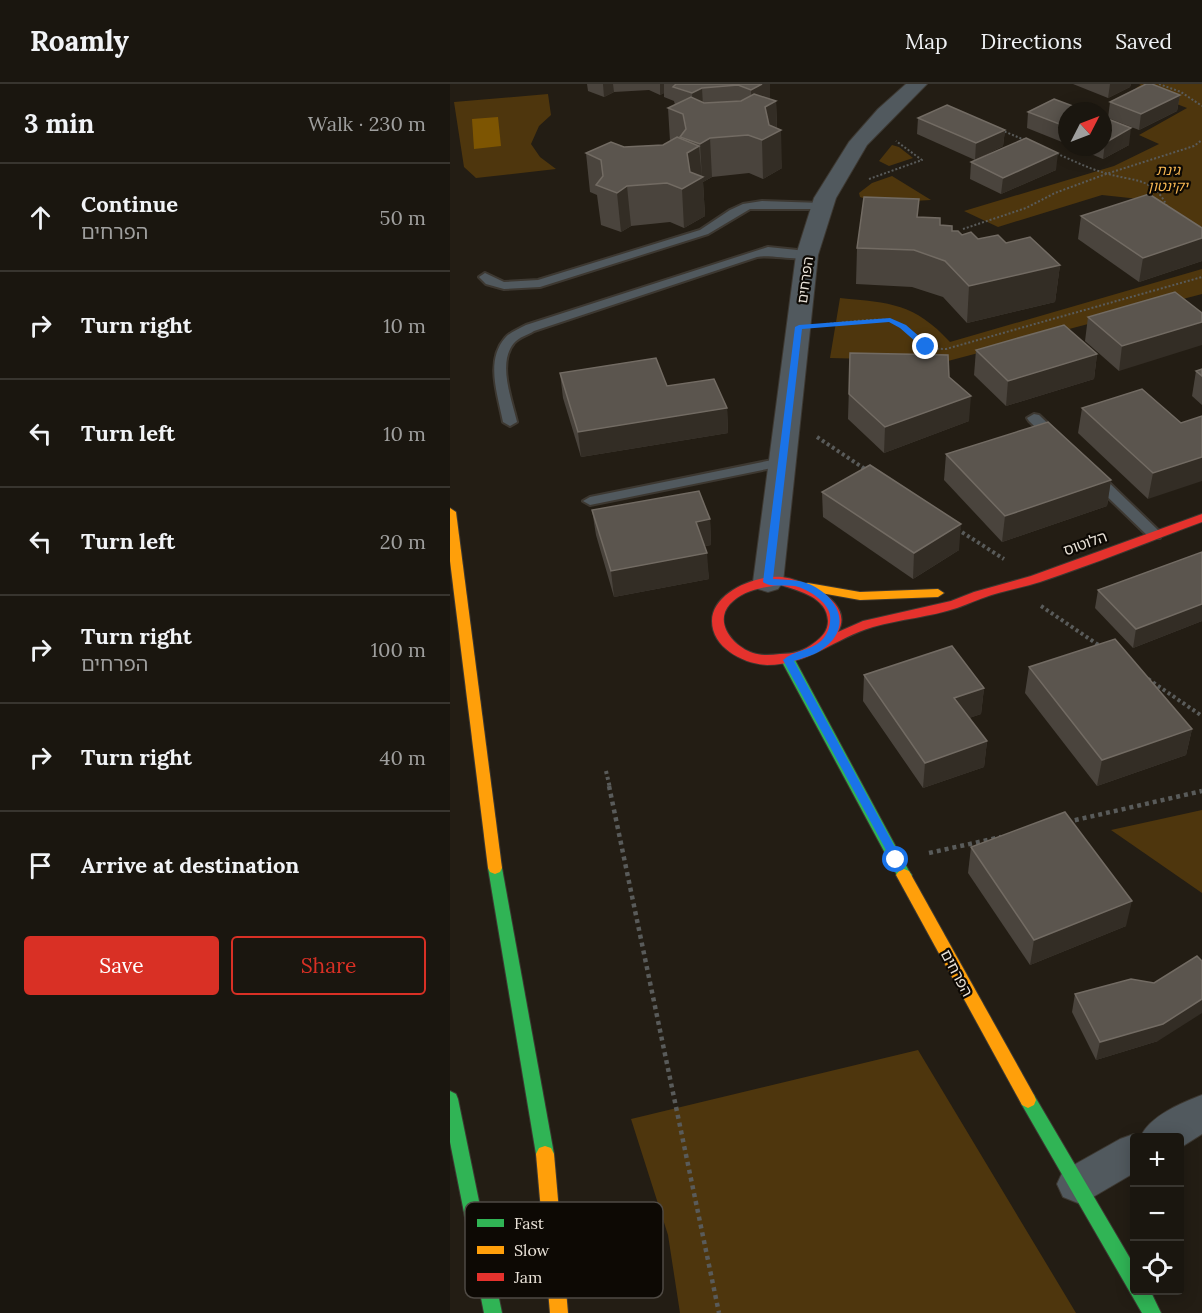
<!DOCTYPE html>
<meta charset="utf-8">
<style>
:root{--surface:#1a160f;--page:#27231d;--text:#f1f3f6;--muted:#9f9f9e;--line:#38352f;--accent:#d93025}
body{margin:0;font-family:Lora,"Noto Sans Hebrew",serif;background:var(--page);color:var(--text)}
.controls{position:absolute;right:18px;bottom:18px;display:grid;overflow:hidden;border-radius:6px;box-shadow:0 3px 15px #0003}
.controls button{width:54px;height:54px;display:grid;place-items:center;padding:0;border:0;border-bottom:2px solid var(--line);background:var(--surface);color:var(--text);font:30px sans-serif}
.compass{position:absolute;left:608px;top:18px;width:54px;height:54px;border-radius:50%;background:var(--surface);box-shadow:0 3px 15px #0003;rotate:48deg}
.stop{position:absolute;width:18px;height:18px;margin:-14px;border:4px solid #1a73e8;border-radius:50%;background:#fff}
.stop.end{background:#1a73e8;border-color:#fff;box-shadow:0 2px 6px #0008}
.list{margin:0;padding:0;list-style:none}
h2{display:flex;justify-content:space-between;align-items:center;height:78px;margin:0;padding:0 24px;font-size:26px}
h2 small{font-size:20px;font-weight:400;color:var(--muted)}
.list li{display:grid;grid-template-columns:39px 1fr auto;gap:18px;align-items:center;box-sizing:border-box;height:108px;padding:0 24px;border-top:2px solid var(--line)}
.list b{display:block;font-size:22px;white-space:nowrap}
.list p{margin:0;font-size:20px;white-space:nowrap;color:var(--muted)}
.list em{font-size:20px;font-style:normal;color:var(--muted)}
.actions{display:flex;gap:12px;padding:18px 24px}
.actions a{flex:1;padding:14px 0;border:2px solid var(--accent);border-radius:6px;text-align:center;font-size:21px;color:var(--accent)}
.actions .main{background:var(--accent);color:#fff}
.icon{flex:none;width:33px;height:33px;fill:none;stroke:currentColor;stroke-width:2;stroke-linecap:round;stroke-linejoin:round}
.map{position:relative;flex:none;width:752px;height:1229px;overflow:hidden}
header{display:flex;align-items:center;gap:36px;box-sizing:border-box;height:84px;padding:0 30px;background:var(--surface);border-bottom:2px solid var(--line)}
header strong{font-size:28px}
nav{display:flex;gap:33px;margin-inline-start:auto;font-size:21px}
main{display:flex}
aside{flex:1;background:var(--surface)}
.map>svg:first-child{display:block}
.green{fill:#4e360d}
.water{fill:#7d5502}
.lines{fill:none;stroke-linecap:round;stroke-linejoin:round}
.lane-casing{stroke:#3d3831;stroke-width:4}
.street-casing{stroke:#3d3831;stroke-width:2}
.fast-casing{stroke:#3d3831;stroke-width:2}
.slow-casing{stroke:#3d3831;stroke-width:2}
.jam-casing{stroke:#3d3831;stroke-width:2}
.path-far2{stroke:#595b5a;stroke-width:2;stroke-dasharray:2 2;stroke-linecap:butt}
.path-far1{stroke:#595b5a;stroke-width:4;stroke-dasharray:3 3;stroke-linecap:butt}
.path{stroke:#595b5a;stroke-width:4.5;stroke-dasharray:4 4;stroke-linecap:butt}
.lane{fill:#51595e;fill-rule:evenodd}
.street{fill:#51595e;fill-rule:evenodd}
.fast{fill:#30b455;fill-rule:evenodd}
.slow{fill:#ff9f0a;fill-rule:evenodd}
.jam{fill:#e5322d;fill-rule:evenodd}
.wall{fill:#4a443d}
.shaded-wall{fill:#332d25}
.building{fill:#5b554e;stroke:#726b63;stroke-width:1.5}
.route{fill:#1a73e8}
.labels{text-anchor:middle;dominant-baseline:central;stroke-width:4.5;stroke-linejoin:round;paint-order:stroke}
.far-park-label{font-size:14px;font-style:italic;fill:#f4b551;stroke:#0d0904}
.far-street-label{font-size:14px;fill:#eae3d9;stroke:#0d0904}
.street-label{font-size:15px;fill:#eae3d9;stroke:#0d0904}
.key{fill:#0d0904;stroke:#4f4a44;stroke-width:1.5}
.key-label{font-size:16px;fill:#eae3d9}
</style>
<header>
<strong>Roamly</strong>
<nav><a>Map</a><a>Directions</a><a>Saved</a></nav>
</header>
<main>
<aside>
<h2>3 min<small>Walk · 230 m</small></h2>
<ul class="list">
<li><svg class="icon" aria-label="ahead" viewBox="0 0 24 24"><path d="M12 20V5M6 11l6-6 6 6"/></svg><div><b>Continue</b><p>הפרחים</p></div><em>50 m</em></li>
<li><svg class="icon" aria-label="right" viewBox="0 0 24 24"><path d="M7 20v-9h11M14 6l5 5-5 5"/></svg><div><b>Turn right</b></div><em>10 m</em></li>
<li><svg class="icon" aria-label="left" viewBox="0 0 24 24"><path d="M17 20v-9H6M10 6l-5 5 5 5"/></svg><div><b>Turn left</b></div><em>10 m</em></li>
<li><svg class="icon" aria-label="left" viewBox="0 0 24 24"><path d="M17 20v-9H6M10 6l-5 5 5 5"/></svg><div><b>Turn left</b></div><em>20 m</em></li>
<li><svg class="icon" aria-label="right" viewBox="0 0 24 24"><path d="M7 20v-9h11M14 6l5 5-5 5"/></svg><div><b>Turn right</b><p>הפרחים</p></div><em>100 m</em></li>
<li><svg class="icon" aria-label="right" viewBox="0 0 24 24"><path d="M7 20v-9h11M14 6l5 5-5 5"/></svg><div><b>Turn right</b></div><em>40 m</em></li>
<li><svg class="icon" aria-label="arrive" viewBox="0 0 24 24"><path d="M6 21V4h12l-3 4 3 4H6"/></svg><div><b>Arrive at destination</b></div></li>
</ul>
<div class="actions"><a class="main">Save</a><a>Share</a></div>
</aside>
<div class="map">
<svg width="752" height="1229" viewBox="0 0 752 1229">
<rect width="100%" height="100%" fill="#231d14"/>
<g class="green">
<path d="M689,0H752V157L689,115L652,111L548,143L514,127L664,82L709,60L689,51L737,24L686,4L691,1Z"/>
<path d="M98,10L101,31L89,42L81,60L90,73L106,85L26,94L14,83L4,18Z"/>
<path d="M442,61L449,63L463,74L439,82L429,77Z"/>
<path d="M442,92L481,116C458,117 432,121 410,113L409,109L422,99Z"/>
<path d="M752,185V210L498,277L380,274L390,214C441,219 464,219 500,258Z"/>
<path d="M752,726V809L661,746Z"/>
<path d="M468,966L626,1229H230L218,1151L181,1035Z"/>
</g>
<path class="water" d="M48,33L51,62L24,65L22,35Z"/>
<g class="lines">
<defs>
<g id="lane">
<path d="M312,117L372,119L378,122L372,125H300L258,150L90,203L54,205L36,200L29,193L35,189L54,198L88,196L250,146L280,126L293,120Z"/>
<path d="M318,163L357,167L363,171C353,179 322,170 307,173L84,247C78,251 69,253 64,259C47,279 62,316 67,338L60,342L53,338C48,311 35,277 55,254C60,248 69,245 76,241Z"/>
<path d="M584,330L589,331L612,353L614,356L612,359H602L579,337L577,334Z"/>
<path d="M332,374L337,375L339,378L337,381L140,421L133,417L140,413Z"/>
<path d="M643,387L648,388L710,448L712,451L710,454H700L638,394L636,391L638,388Z"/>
</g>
<g id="street">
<path d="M456,0H477L417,61L386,114L368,171L333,498L328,505L318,508L308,505L303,498L346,171L364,114L399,58L428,25Z"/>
<path d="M752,1011V1050L730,1064V1054H684V1089L643,1113L628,1119L613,1113L607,1100L613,1087L670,1055L684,1050L691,1052C700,1032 731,1019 752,1011Z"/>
</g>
<g id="fast">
<path d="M338,571L345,576L459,787L462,791L459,795L454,797L449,795L331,576Z"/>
<path d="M45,778L50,780L52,784L104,1070L101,1076L95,1078L89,1076L86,1070L38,784L40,780Z"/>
<path d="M0,1007L6,1010L8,1015L52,1229H34L0,1058Z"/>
<path d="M578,1008L584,1011L684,1181V1206H700L711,1229H692L572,1021L570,1016L572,1011Z"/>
</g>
<g id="slow">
<path d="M0,424L6,428L52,784L50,788L45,790L40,788L38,784L0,477Z"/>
<path d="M358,499L410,508L488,505L494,509L488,513L410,516L354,506L352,503L354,500Z"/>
<path d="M454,785L459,787L584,1011L586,1016L584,1021L578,1024L572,1021L446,791L449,787Z"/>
<path d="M95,1062L101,1064L104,1070L118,1229H100L86,1070L89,1064Z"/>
</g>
<path id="jam" d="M752,430V438C698,458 644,480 590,498C571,504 551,507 533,514C524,517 516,521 507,524C480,533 451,535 423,543C385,554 359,581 317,581C294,580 262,564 262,537C262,508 308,490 332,493C355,496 405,518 388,548L413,537L501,517L524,508L581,492ZM331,501C349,507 377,513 378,537C378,547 372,553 364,559C354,567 343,570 330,570C321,571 312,572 303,569C284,563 263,539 280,520C293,506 313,503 331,501Z"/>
</defs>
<use href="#lane" class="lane-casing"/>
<use href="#street" class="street-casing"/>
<use href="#fast" class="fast-casing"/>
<use href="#slow" class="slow-casing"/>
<use href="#jam" class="jam-casing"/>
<g class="path-far2">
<path d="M709,0L731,8L752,22"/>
<path d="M551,46L577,57"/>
<path d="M603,68C620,75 637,84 655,89C683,98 702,92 717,122"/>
<path d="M419,95L472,76L446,57"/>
<path d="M513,145L576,124L605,109L656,90L744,62L752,56"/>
<path d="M376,240C390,239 433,233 443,237C467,248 466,265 496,265L752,193"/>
</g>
<g class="path-far1">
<path d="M367,353L418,387"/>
<path d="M507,445L554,475"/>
<path d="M591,522L650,562"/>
<path d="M698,595L752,632"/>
<path d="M156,687L160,704"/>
</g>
<g class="path">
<path d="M159,702L269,1229"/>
<path d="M617,738L752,707"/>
<path d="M479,769L551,753"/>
</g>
<use href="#lane" class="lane"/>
<use href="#street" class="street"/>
<use href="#fast" class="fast"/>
<use href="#slow" class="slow"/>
<use href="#jam" class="jam"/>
</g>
<g class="wall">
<path d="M137,0H320V15L326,17L327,44L332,84L313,95L299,89L262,93L253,98L255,132L234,144L220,138L181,142L171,148L151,141L147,111L140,108L136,69L174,63L213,61L220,57L218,24L225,21L224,17L214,13V9L210,11L199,6L164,8L154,13L138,7Z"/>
<path d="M623,0H681L680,3L658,14Z"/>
<path d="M730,11L727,27L689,46L658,34L660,18Z"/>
<path d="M617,27V60L577,44L578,28Z"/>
<path d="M653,33L679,61L653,75L624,63H653Z"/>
<path d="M468,34L555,46L553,62L525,76L467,50Z"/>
<path d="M521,78L606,86L551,110L520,95Z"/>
<path d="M631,132L752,144V177L689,198L628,155Z"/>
<path d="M468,133L512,151L528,155L556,159L610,181L605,218L517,239L493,213L462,203L406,200L407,164Z"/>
<path d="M752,229L669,287L635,257L638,233Z"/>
<path d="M526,266L647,270L644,295L556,322L524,291Z"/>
<path d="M400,269L499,293L519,337L434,369L398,335Z"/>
<path d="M752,285V321L742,312L746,287Z"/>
<path d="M110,289L217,302L277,324L278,349L131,373L113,314Z"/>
<path d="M632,324L731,339L698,415L628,349Z"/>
<path d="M496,370L661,396L657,422L552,458L494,396Z"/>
<path d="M372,408L509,466L463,495L373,433Z"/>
<path d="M142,426L260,435L261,461L255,462L259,495L164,513L146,451Z"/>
<path d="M752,468V537L683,564L645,524L648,506Z"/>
<path d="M579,583L742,645L736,671L647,702L575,609Z"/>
<path d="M414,591L534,604L531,630L519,634L537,657L534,683L473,704L413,617Z"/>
<path d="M521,763L676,842L580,881L518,789Z"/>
<path d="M625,910L708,957L646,976L622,928Z"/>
</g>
<g class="shaded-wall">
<path d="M153,0H163L164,8L154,13Z"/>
<path d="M210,0H214V9L210,11Z"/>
<path d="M305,0H320V20L326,17L327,48L331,46L332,84L313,95L312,56L302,43L301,6Z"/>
<path d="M660,0H681L680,3L658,14Z"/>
<path d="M252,4L254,41L244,47L242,9Z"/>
<path d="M730,11L727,27L689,46L691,30Z"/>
<path d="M681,44L679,61L653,75L655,59Z"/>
<path d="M555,46L553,62L525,76L526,59Z"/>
<path d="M260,54L262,93L253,98L255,132L234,144L232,105L237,69L249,62L252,94L250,60Z"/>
<path d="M608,69L606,86L551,110L553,94Z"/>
<path d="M177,102L181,142L171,148L167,109Z"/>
<path d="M752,154V177L689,198L693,174Z"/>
<path d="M610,181L605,218L517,239L519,202Z"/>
<path d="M752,238V261L669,287L672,262Z"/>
<path d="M647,270L644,295L556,322L558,297Z"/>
<path d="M521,312L519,337L434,369L435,343Z"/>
<path d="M277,324L278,349L131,373L128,348Z"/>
<path d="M752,373V397L698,415L703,389Z"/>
<path d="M661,396L657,422L552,458L555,432Z"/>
<path d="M260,435L261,461L248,463L246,438Z"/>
<path d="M511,440L509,466L463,495L464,469Z"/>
<path d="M257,469L259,495L164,513L161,487Z"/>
<path d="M752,520V537L683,564L686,545Z"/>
<path d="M534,604L531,630L502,640L504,614Z"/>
<path d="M742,645L736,671L647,702L652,676Z"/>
<path d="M537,657L534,683L473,704L475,679Z"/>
<path d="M682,817L676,842L580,881L584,856Z"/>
<path d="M752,915V929L708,957L646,976L650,958Z"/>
</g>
<g class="building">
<path d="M226,0H312L301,6L288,1L252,4L242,9L223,3Z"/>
<path d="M696,0H702L730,11L691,30L660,18Z"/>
<path d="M304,10L326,17L315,23L319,41L331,46L312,56L298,51L260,54L250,60L230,53L236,45L233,30L218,24L241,13L254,19L291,17Z"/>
<path d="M604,15L636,27H617V43L578,28Z"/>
<path d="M497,21L555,46L526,59L468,34Z"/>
<path d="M653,33L681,44L655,59L653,58Z"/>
<path d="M227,53L249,62L237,69L240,88L253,93L232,105L217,99L177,102L167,109L146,101L153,92L151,76L136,69L161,58L174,63L213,61Z"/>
<path d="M576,54L608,69L553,94L521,78Z"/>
<path d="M699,110L752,144V154L693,174L631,132Z"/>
<path d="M414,113L469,115L467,133L490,134V141L502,142V147H508L512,151L521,148L528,155L548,151L556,159L580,153L610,181L519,202L495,177L464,166L407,164Z"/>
<path d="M725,208L752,229V238L672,262L638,233Z"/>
<path d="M614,241L647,270L558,297L526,266Z"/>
<path d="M400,269L498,271L499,293L521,312L435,343L399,310Z"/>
<path d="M206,274L217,302L264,295L277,324L128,348L110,289Z"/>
<path d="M752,285V292L746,287Z"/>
<path d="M692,305L731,339L752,332V373L703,389L632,324Z"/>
<path d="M598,338L661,396L555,432L496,370Z"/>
<path d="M420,381L511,440L464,469L372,408Z"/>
<path d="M249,407L260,435L246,438L257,469L161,487L142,426Z"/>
<path d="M752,468V520L686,545L648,506Z"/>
<path d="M665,555L742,645L652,676L579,583Z"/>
<path d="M502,562L534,604L504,614L537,657L475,679L414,591Z"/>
<path d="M615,728L682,817L584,856L521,763Z"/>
<path d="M747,872L752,877V915L713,940L650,958L625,910L681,895L704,899Z"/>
</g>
<path class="route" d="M440,234L456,241L479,261V265H474L450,244L439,238L352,245L323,495C335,496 347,495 359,500C391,514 403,546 370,567C362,572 352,574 344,577L452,776L446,781L443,779L333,576C344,566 360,567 371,557C378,550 381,541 380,531C378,518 358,505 345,502C335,500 321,504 313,498L345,243L349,241Z"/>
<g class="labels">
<g class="far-park-label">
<text x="718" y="86">גינת<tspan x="718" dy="16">יקינטון</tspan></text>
</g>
<g class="far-street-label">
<text transform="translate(355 196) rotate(-82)">הפרחים</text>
</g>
<g class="street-label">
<text transform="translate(635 459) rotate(-20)">הלוטוס</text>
<text transform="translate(507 889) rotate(62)">הפרחים</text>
</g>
</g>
<rect x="15" y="1118" width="198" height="96" rx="9" class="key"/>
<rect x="27" y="1135" width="27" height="8" fill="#30b455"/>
<rect x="27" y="1162" width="27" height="8" fill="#ff9f0a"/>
<rect x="27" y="1189" width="27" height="8" fill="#e5322d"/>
<g class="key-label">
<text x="64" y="1145">Fast</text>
<text x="64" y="1172">Slow</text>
<text x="64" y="1199">Jam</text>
</g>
</svg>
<div class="controls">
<button>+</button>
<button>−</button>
<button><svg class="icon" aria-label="locate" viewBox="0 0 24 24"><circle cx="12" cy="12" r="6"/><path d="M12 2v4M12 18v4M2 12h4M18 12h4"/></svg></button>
</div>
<svg class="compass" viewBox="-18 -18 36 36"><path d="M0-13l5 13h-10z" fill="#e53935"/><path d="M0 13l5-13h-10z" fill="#9f9f9e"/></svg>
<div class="stop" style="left:446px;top:776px"></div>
<div class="stop end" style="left:476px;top:263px"></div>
</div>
</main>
